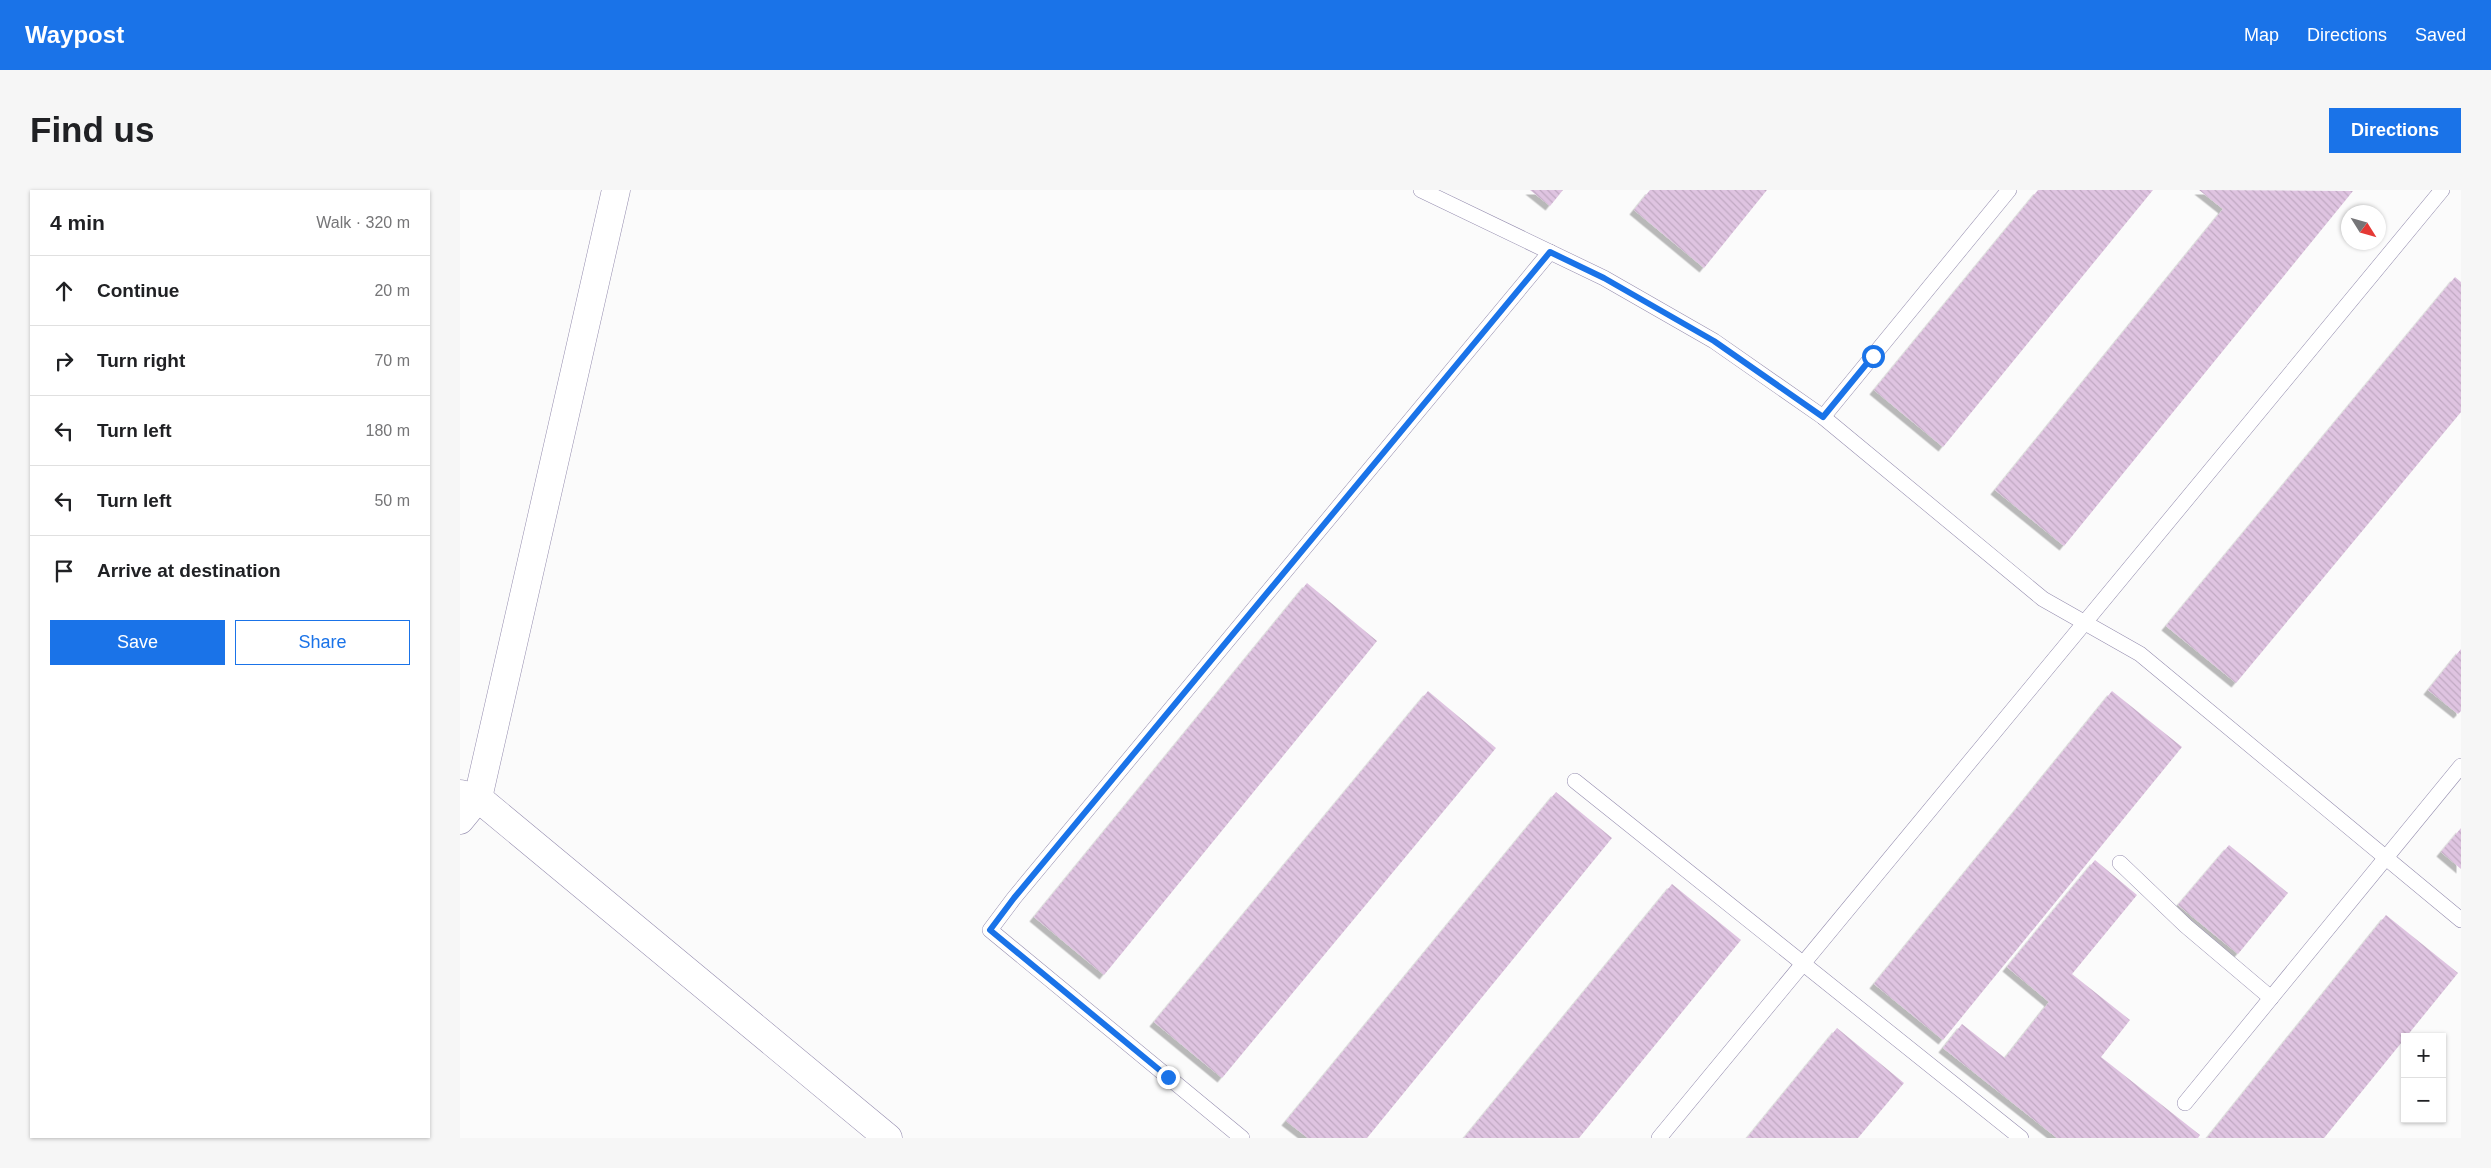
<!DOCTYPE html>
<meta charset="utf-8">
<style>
:root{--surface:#fff;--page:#f6f6f6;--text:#202124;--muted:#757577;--line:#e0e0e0;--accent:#1a73e8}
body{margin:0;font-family:Helvetica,sans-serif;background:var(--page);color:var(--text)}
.controls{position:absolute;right:15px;bottom:15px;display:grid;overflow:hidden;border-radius:0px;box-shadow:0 1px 4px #0004}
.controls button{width:45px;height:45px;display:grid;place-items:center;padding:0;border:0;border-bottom:1px solid var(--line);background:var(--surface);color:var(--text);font:25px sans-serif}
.compass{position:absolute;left:1881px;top:15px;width:45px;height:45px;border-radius:50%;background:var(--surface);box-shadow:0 1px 4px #0004;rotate:127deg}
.stop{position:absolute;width:15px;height:15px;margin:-11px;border:4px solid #1a73e8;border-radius:50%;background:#fff}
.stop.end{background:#1a73e8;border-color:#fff;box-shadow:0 1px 5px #0008}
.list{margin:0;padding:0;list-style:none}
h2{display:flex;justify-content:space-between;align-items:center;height:65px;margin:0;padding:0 20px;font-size:21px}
h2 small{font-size:16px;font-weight:400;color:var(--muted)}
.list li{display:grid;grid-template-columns:32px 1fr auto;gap:15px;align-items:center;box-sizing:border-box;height:70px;padding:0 20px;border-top:1px solid var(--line)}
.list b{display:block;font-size:19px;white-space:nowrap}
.list em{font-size:16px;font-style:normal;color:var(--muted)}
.actions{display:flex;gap:10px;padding:15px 20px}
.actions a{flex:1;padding:11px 0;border:1px solid var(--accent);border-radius:0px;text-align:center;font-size:18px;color:var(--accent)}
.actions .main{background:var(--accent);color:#fff}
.icon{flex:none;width:28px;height:28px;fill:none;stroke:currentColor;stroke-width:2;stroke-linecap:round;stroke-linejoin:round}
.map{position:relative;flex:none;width:2001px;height:948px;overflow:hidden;border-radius:0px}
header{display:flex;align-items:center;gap:30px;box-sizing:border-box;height:70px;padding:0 25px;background:var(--accent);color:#fff}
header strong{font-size:24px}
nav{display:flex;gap:28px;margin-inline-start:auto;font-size:18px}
.intro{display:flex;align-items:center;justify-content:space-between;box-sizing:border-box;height:120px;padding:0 30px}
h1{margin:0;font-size:35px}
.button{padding:12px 22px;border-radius:0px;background:var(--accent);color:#fff;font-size:18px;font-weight:700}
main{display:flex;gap:30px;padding:0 30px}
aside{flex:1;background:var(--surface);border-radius:0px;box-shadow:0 1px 4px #0004}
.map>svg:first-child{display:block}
.building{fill:url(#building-back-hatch);filter:url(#shadow)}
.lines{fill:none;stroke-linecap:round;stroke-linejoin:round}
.lane-casing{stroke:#948cae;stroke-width:16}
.secondary-casing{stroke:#948cae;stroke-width:29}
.lane{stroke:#fff;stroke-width:15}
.secondary{stroke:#fff;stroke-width:28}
.route{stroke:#1a73e8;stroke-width:6}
</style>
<header>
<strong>Waypost</strong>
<nav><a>Map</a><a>Directions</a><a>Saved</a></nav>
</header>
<div class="intro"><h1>Find us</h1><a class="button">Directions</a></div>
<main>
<aside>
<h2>4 min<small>Walk · 320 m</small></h2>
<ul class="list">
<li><svg class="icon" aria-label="ahead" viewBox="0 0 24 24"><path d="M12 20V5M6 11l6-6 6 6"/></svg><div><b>Continue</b></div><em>20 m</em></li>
<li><svg class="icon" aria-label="right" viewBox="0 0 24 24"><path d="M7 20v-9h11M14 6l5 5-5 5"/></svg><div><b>Turn right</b></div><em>70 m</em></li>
<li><svg class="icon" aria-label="left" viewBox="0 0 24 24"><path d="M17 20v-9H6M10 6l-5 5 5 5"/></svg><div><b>Turn left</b></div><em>180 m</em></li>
<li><svg class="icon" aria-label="left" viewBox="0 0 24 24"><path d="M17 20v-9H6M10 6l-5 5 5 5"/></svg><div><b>Turn left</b></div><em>50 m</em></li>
<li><svg class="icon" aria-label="arrive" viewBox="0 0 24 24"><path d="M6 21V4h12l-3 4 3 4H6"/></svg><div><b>Arrive at destination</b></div></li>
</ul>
<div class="actions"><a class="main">Save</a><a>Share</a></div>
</aside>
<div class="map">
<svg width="2001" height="948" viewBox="0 0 2001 948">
<defs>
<pattern id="building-back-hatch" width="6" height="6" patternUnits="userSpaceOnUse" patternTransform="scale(1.25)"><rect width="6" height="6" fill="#dfc4e1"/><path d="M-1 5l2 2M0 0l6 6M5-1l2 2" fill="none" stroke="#c0a9c2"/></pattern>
<filter id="shadow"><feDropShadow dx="-4.5" dy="4.5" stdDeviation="0" flood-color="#0004"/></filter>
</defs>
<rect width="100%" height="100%" fill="#fbfbfb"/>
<g class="building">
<path d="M1070,0H1103L1090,16Z"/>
<path d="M1190,0H1307L1244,78L1174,20Z"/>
<path d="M1578,0H1693L1483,257L1414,200Z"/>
<path d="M1739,0L1893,1L1604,356L1535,300L1763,19Z"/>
<path d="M1995,87L2001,92V222L1776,493L1706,436Z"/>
<path d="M847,393L917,451L644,785L574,727Z"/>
<path d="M2001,459V521L1998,524L1968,500Z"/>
<path d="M968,501L1036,558L762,888L694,832Z"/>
<path d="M1652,501L1722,557L1483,850L1414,794Z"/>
<path d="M1096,602L1152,648L907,948H848L826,931Z"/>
<path d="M2001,638V679L1981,662Z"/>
<path d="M1769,655L1828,703L1778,764L1718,715Z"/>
<path d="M1635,670L1677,705L1612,784L1670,830L1641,867L1740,945L1738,948H1597L1483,858L1502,834L1545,868L1589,812L1547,777Z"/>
<path d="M1212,694L1281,750L1119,948H1004Z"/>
<path d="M1926,725L1998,783L1864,948H1747Z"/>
<path d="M1377,838L1444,893L1398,948H1287Z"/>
</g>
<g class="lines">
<defs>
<g id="lane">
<path d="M961,0L1144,88L1254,151L1363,227L1583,409L1680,464L2001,730"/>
<path d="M1363,227L1549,0"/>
<path d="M1115,591L1561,948"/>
<path d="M1660,673L1726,736L1811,808"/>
<path d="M1725,913L2001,576"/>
<path d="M782,948L530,740L554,708L1090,62"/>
<path d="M1199,948L1982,0"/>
</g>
<g id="secondary">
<path d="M0,604L18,608L428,948"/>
<path d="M0,630L18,608L156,0"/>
</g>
</defs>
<use href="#lane" class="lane-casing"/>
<use href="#secondary" class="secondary-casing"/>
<use href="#lane" class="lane"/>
<use href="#secondary" class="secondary"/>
</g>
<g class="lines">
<path class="route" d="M708,887L530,740L554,708L1090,62L1144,88L1254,151L1363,227L1413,166"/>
</g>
</svg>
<div class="controls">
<button>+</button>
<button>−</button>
</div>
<svg class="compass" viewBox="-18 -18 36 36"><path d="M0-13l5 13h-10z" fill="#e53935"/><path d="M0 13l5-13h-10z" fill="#757577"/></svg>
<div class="stop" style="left:1413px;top:166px"></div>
<div class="stop end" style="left:708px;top:887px"></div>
</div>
</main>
